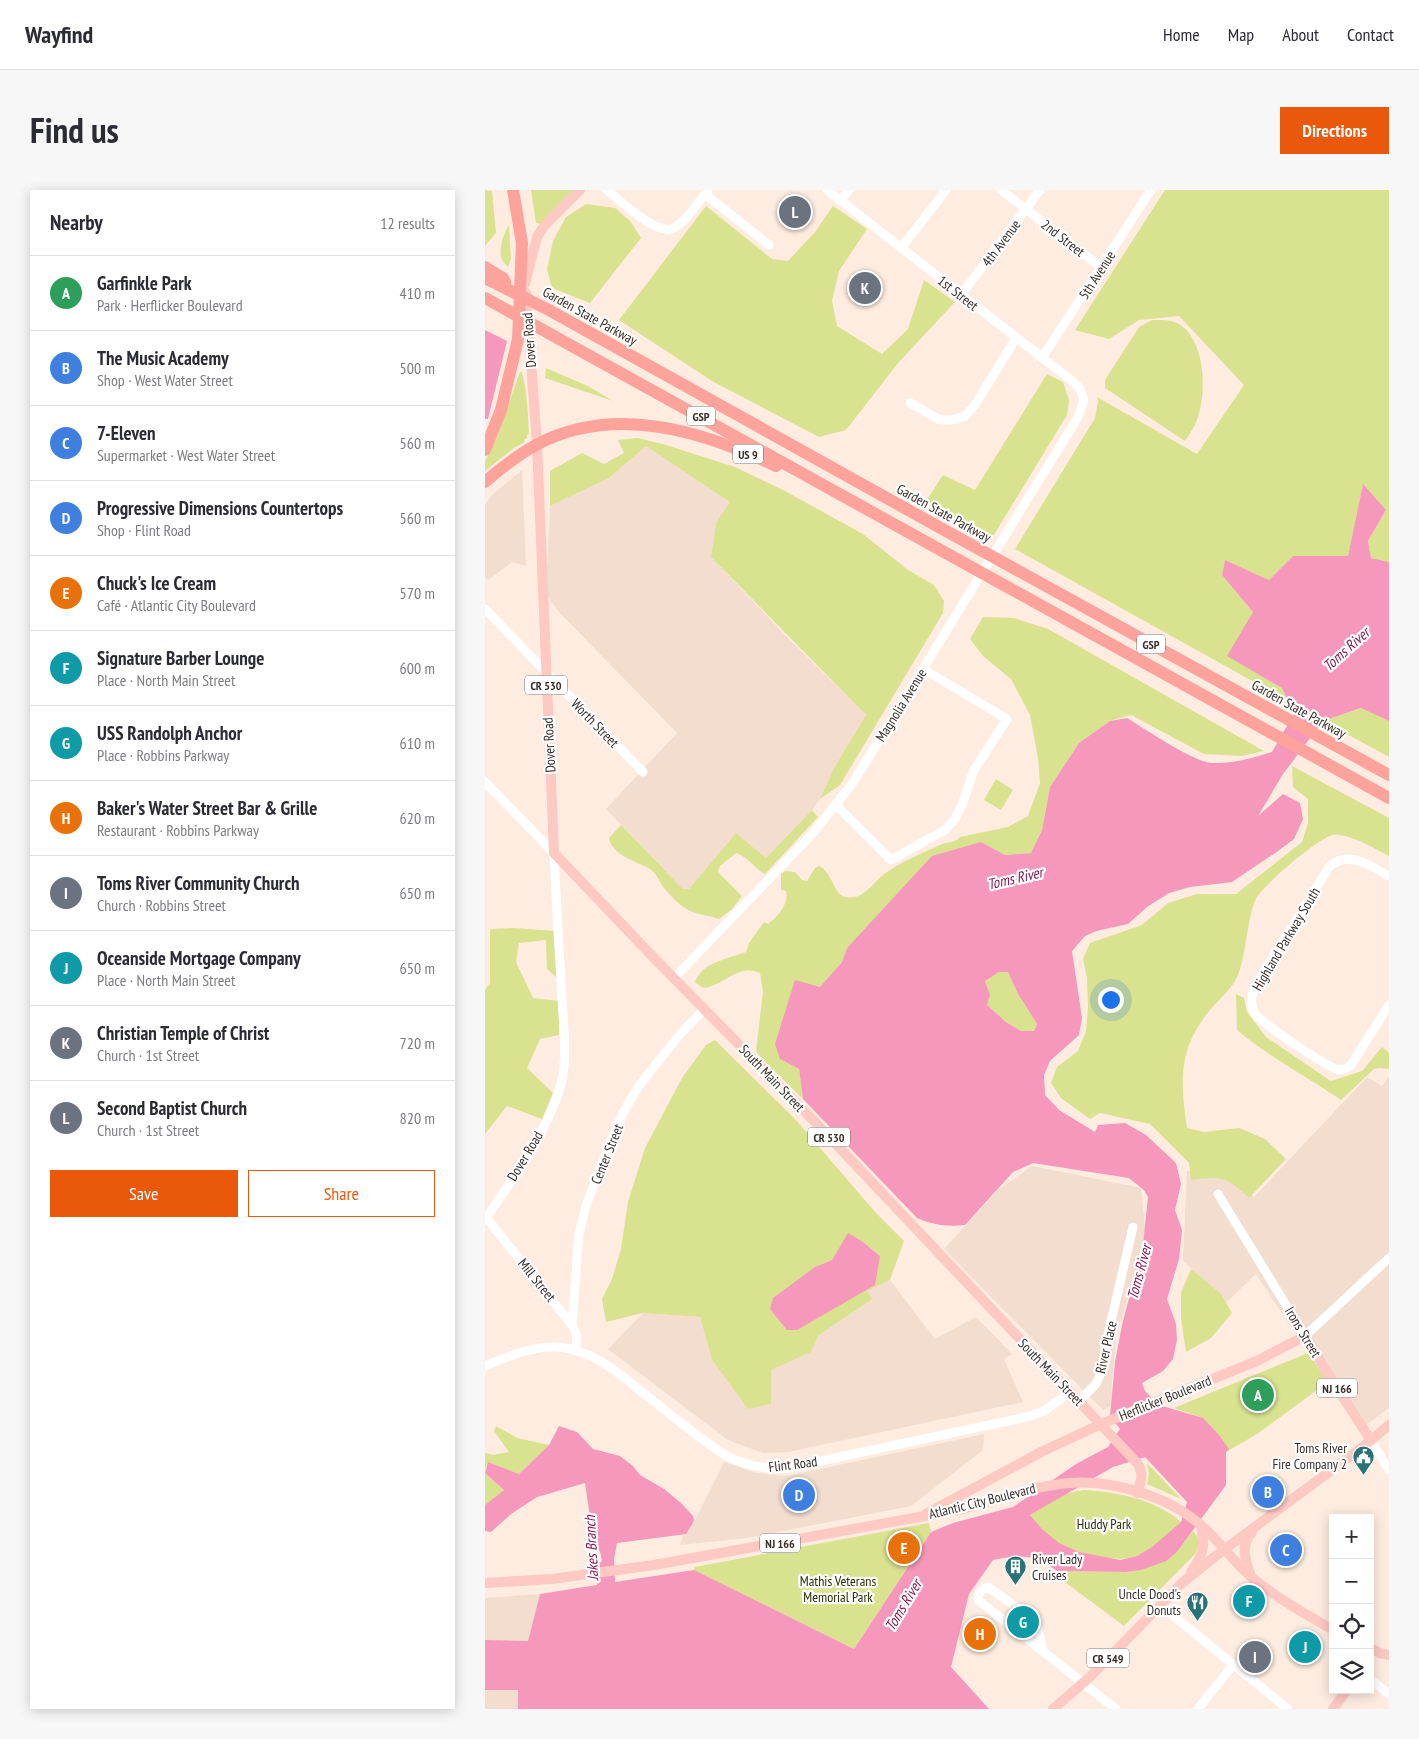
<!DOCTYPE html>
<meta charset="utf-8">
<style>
:root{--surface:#fff;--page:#f7f7f7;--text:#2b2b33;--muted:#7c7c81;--line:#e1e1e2;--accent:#ea580c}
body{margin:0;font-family:"PT Sans Narrow",sans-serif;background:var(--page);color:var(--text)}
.controls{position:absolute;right:15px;bottom:15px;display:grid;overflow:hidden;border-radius:0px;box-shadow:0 2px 12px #0003}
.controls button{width:45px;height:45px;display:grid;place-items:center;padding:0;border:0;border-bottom:1px solid var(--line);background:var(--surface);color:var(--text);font:25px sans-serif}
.you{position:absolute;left:625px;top:809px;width:18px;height:18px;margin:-12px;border:4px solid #fff;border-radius:50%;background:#1a73e8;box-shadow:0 0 0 8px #1a73e833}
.badge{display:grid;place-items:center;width:32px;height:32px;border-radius:50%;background:var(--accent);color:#fff;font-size:16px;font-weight:700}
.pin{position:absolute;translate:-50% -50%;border:2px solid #fff;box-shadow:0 1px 5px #0006}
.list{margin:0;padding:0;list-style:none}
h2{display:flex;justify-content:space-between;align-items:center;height:65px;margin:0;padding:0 20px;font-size:21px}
h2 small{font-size:16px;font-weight:400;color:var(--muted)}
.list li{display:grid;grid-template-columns:32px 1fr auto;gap:15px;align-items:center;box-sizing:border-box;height:75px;padding:0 20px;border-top:1px solid var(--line)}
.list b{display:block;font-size:19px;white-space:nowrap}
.list p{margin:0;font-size:16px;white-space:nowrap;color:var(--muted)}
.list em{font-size:16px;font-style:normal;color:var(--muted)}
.actions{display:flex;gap:10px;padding:15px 20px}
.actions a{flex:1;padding:11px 0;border:1px solid var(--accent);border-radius:0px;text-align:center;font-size:18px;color:var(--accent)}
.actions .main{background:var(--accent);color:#fff}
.icon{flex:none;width:28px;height:28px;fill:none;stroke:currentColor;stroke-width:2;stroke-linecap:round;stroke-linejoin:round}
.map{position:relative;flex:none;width:904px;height:1519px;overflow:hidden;border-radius:0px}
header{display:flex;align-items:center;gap:30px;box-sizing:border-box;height:70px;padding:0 25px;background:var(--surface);border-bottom:1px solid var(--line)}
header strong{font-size:24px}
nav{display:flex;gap:28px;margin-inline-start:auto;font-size:18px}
.intro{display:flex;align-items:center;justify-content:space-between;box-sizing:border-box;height:120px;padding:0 30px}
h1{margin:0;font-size:35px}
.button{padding:12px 22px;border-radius:0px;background:var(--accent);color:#fff;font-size:18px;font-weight:700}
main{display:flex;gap:30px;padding:0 30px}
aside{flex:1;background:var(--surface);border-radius:0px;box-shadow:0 2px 12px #0003}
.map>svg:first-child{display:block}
.built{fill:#f2ddcf}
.green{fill:#d9e28e;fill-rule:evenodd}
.water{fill:#f598bb;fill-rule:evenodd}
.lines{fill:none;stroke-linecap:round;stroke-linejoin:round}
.minor{stroke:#fff;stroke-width:9}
.major{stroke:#fec8c3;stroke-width:10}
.highway{stroke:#fea39b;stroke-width:12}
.labels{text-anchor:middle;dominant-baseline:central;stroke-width:4.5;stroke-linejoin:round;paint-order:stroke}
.shield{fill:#fff;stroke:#746d68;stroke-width:1}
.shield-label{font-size:12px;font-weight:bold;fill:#392e27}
.street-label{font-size:14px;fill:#392e27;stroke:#fff}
.poi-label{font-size:14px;fill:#392e27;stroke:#fff;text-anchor:end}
.park-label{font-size:14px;fill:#2a2e04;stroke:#fff}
.water-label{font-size:15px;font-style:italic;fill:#871b51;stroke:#fff}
</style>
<header>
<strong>Wayfind</strong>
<nav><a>Home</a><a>Map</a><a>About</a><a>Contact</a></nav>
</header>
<div class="intro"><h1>Find us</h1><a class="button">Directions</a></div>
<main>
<aside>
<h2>Nearby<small>12 results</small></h2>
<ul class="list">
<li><span class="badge" style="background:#2e9e5b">A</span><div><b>Garfinkle Park</b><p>Park · Herflicker Boulevard</p></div><em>410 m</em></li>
<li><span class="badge" style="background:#3f7fe0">B</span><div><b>The Music Academy</b><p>Shop · West Water Street</p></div><em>500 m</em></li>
<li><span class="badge" style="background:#3f7fe0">C</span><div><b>7-Eleven</b><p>Supermarket · West Water Street</p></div><em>560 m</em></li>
<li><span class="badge" style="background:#3f7fe0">D</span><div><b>Progressive Dimensions Countertops</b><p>Shop · Flint Road</p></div><em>560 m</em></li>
<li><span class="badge" style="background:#e8710a">E</span><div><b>Chuck's Ice Cream</b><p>Café · Atlantic City Boulevard</p></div><em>570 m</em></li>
<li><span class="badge" style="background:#0f9aa8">F</span><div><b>Signature Barber Lounge</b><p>Place · North Main Street</p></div><em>600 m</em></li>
<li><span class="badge" style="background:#0f9aa8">G</span><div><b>USS Randolph Anchor</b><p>Place · Robbins Parkway</p></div><em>610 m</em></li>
<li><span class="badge" style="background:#e8710a">H</span><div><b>Baker's Water Street Bar &amp; Grille</b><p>Restaurant · Robbins Parkway</p></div><em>620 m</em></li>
<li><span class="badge" style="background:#6b7280">I</span><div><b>Toms River Community Church</b><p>Church · Robbins Street</p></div><em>650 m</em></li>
<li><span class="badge" style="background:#0f9aa8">J</span><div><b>Oceanside Mortgage Company</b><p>Place · North Main Street</p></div><em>650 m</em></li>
<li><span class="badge" style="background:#6b7280">K</span><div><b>Christian Temple of Christ</b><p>Church · 1st Street</p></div><em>720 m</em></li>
<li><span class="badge" style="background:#6b7280">L</span><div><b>Second Baptist Church</b><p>Church · 1st Street</p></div><em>820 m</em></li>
</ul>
<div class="actions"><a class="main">Save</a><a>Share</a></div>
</aside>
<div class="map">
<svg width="904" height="1519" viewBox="0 0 904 1519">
<rect width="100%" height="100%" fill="#feece0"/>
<g class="built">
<path d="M161,256L245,312L231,333L226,367L299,444L381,525L349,578L335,609L327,620L281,668L251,643L204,699H198L121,619L192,543L74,422L61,404L65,316L124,288Z"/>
<path d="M37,280L41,376L27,372L3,390L0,388V315L7,305Z"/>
<path d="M904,886V1218L874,1240L771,1084L741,1113L698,1070L702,981L747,983L769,1007L882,887L897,896Z"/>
<path d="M547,976L656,998L661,1049L631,1146L625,1216L618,1220L459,1059L513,1000Z"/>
<path d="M405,1090L450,1149L491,1127L527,1164L519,1169L538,1212L303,1262L278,1263L243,1250L123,1159L158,1123L215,1127L227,1170L263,1219L285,1214V1180L326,1162L334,1145L386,1109L382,1101Z"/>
<path d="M499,1244L498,1260L426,1316L262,1348L195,1355L198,1346L212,1326L239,1272L271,1283L302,1286Z"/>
<path d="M55,1404L43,1451L0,1450V1408Z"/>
<rect x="0" y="1500" width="33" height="19"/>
</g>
<g class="green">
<path d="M0,0L7,1L11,43L0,56Z"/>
<path d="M46,0H89L55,34L51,33Z"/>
<path d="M680,0H904V372L886,368L883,351L901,320L878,295L863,366H808L784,390L740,370L737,385L768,422L743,466L797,498L803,511L530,359L610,228L613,211L612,207L712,264L759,195L694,126L654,130L624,149L590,140Z"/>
<path d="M101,14L130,18L146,32L156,48L105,113L67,98L62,79L68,51L81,27Z"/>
<path d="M221,16L287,69L303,71L330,42L348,16L382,39L354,81L347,111L352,136L397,164L423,139L439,90L470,112L413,173L361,240L334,247L227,191L134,130Z"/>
<path d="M24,35L26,69L23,77C20,74 17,71 16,67C14,58 19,42 24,35Z"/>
<path d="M667,130C676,130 686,129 694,134C719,149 722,198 714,223C712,233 706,242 700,251L620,198V190L654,137Z"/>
<path d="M61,178L103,196L128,211L60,188Z"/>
<path d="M35,182H37C42,202 43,223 44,244L42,245V248L39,250L40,252L29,258L0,281V271L11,249Z"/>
<path d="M562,184L578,192L584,210L582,225L507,348L441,311L458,285L490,300Z"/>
<path d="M153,248L181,255L250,277L298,300L378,344L423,380L449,395L459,411L458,423L355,595L335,609L349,578L381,525L226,367L231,333L245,312L161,256L124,288L65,316V281L97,263L119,274L139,263L133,250Z"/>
<path d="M498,427L529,428L563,439L779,561L757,566L719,564L646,525L625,531L594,553L565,597L557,640L546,663L520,665L496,652L398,721L362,758L357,772L335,797L295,869L314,879L318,909L277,869L271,861L278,802L275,783C252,773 241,795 218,798L210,792C217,772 243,769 261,762L264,753L279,732L283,734C293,726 304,714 301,701L296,700V684L300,681L310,682L317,690L322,691L330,678L334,676C348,682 348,705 361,707C380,711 389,690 402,682C418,671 437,663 455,655C462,652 470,653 475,647L523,637L543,626L555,593L553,568L545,525L526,489L498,466L485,449Z"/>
<path d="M877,518L904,531V567L838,531Z"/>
<path d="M807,576L904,628V666C891,659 862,642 848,645C832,649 776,696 770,711C761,734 762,761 753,785C750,795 733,811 725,820C693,859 695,891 702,938L719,942L754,938L780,949L801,969L764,1008C741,986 737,986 706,990L704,973L665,934L615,923L605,929L576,908L566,893L572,877L593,861L601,841L603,818L602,788L598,769L605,753L657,735L683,713L712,704H751L817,652L823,633V609L808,597Z"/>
<path d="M511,589L528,600L516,620L499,610Z"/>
<path d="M327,620L333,627L280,684C270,679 262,666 251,663L235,676L233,681L236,685L257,706L247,719L234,729C223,725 212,725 201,719C193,714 185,705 179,698C174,692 172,683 165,679C153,672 126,665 124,648L136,635L198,699H204L251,643L281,668Z"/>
<path d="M29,738L70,741L72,788L62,779L61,750L34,753L31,772L48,808L74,811V845L55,849L42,878L68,903L57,929L22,916L0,944V800L5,793V739Z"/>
<path d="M514,782H523L533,804L552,834L549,841H536L521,832L502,815L500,791Z"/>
<path d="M751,804L759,808L762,822L781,847L846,891L877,881L897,857L904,863V879L894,878L889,879L856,910C821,886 784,867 752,840Z"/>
<path d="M230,850L311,930L391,1023L419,1051L405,1090L382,1101L387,1109L334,1145L326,1162L286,1180V1214L263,1219L227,1170L215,1127L158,1123L121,1132L117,1109L127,1089L136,1059L143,1012L160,958L197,888L221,855ZM363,1044L378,1052L395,1066L330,1077L347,1070Z"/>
<path d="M706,1079L736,1104L747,1123L726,1148L701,1162L696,1128V1103Z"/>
<path d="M823,1163L843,1192L772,1244L741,1262L718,1228L689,1218Z"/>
<path d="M11,1236L32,1248L64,1255L34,1284L3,1272L0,1280V1263L8,1265L24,1262L9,1241Z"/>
<path d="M662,1273L696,1309L662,1294L664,1284Z"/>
<path d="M0,1283L19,1300L0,1315Z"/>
<path d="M599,1300C632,1302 670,1309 696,1332C683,1343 670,1358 654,1365C633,1375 587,1363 569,1350C560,1343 552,1334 545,1325L582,1303Z"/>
<path d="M444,1333L446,1342L369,1459L209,1380V1377Z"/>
<path d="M708,1341C715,1347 715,1356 710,1364L639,1436L580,1392L577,1384L579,1381L641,1382L656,1380L692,1362Z"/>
</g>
<g class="water">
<path d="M0,140L22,151L3,229H0Z"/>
<path d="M878,294L901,320L883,351L886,368L904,372V531L876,518L838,531L798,584L773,626L798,604L815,613L818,629L809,649L793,661L747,692L705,697L684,703L662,717L643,734L611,741L600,746L587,761L597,828L594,845L565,871L559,885L560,905L574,920L610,942L613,935L640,933L661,945L691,973L696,994L690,1020L697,1040L694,1069L682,1109L691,1134L692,1150L688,1169L678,1181L657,1193L660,1201L674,1215L718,1228L734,1245L744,1259L741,1262V1295L692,1362L681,1371L656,1380L641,1382L579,1381L577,1384C549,1366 543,1363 508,1370L484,1404L466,1477L504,1519H33V1500H0V1450L43,1451L55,1404L112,1395L113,1375L117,1371L115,1361L110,1360L100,1293L52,1307L26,1324L6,1342L0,1341V1315L19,1300L0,1283L3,1272L34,1284L64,1255L74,1236L92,1242L108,1259L135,1266L148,1276L155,1285L179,1299L196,1313L208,1326L209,1331L201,1344L132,1353L129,1369L130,1392L209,1380L369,1459L446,1342L468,1333L528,1317L591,1274L623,1257L635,1239L625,1226L630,1172L637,1135L658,1055L663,1007L659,1000L644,988L548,973L528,982L480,1035C463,1037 448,1035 432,1028L318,909L314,879L295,869L290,854L310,790L335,797L357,772L362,758L447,666L496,652L520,665L546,663L557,640L565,597L594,553L625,531L642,528C660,539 708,572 727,573C746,574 768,568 787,562L809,524L797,498L742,466L768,422L737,385L740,370L784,390L808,366H863ZM514,782H523L533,804L552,834L549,841H536L521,832L502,815L505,805L500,791ZM660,1267L702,1312L696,1332L667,1357L652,1366L635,1370L594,1362L574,1353L557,1339L545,1325L628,1277Z"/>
<path d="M363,1043L378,1052L395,1066L390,1095L312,1140H302L285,1119L288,1108L330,1077L347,1070Z"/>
</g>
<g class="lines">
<g class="minor">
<path d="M122,0C134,10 170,44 186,39C199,36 215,10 223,0"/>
<path d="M516,0L617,78"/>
<path d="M220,4L284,55"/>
<path d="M355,11L364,0"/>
<path d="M416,58L461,0"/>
<path d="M476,105L555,0"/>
<path d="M557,168L666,0"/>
<path d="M425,213L455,230H467L480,226L490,215L531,148"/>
<path d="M0,419L158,582"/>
<path d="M0,592L69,663C71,711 74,759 77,807C78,835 83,867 76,894C63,942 27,989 0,1030"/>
<path d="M351,615L406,670L460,640L470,629L477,615L489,580L522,529L438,479"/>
<path d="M904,686C885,676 864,659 844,677L769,798C766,807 765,816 771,825C779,835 840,875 853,880L860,879L866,875L904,815"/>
<path d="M189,788L329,642L367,594L593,227L599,210L595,199L586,190L342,0"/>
<path d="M733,1004L820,1146L904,1068"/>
<path d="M0,1026L87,1135L92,1146L91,1159"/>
<path d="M87,1135L94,1044L101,1016L125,952L139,921L153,897L191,849L219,819"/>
<path d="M0,1176C21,1167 47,1156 70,1157C105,1158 131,1181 157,1202C184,1223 211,1246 240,1265C260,1276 279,1279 303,1278L542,1227L559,1221L585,1202"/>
<path d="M594,1211L611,1194L616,1183L621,1153L648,1037"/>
<path d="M885,1249L904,1280"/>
<path d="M675,1415L803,1519"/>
<path d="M558,1461L553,1439L549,1430L503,1397C496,1400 493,1402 493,1410L631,1519"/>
<path d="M885,1489L904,1504"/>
<path d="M713,1519L748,1475"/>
</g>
<g class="major">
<path d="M40,94L52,47L59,36L95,0"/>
<path d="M41,103L52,254L69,663L169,768L331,933L653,1274C659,1286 656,1291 652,1303"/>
<path d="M441,1324L556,1262L616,1234L772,1171L820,1146L847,1190L885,1249"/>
<path d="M706,1382C719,1364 720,1357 716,1335"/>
<path d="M765,1384C760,1369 755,1355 767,1342"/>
<path d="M0,1393L67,1389L169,1375L451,1324C464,1322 476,1320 488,1316C521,1307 550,1296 584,1293C629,1290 684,1306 718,1337C735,1352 748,1371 765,1386C787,1405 822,1425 848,1440"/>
<path d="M885,1458L895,1463L904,1465"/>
<path d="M568,1519L606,1486L697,1393L732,1365L879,1256L904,1235"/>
<path d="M848,1519L862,1500"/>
</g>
<g class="highway">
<path d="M0,77L18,88L20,92"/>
<path d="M0,88L64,120L443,331L904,585"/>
<path d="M0,108L904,608"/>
<path d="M0,260L16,220L33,149L37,53L28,0"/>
<path d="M0,292C16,278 34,264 53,254C130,214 218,241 291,276"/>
</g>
</g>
<defs>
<symbol id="civic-pin" viewBox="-11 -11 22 30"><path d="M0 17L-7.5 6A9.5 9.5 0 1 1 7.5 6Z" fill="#287278" stroke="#fff"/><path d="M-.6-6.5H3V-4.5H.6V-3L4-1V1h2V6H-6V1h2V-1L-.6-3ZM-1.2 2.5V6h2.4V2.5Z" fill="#fff"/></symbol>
<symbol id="building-pin" viewBox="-11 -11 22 30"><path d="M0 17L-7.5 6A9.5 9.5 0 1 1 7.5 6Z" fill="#287278" stroke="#fff"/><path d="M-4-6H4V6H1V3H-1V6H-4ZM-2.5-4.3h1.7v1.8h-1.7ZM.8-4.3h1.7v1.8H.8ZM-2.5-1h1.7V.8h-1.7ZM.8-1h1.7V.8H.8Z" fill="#fff"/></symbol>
<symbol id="restaurant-pin" viewBox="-11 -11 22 30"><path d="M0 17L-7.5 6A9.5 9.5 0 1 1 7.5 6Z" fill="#287278" stroke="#fff"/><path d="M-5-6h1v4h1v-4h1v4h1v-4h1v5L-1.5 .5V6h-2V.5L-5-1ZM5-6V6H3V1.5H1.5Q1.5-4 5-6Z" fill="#fff"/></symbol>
</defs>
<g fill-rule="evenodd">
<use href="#civic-pin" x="866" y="1254" width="25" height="34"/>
<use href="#building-pin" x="518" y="1364" width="25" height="34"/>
<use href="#restaurant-pin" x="700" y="1400" width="25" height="34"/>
</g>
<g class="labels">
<g class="shield">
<rect x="202" y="216.5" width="28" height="19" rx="4"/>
<rect x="248" y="254.5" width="30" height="19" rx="4"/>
<rect x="652" y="444.5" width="28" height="19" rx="4"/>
<rect x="40" y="485.5" width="42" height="19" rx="4"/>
<rect x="323" y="937.5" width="42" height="19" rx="4"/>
<rect x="832" y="1188.5" width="40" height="19" rx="4"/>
<rect x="275" y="1343.5" width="40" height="19" rx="4"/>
<rect x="602" y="1458.5" width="42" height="19" rx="4"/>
</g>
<g class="shield-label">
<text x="216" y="226">GSP</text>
<text x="263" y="264">US 9</text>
<text x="666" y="454">GSP</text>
<text x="61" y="495">CR 530</text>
<text x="344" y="947">CR 530</text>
<text x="852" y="1198">NJ 166</text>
<text x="295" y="1353">NJ 166</text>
<text x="623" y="1468">CR 549</text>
</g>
<g class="street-label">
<text transform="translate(578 48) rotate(38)">2nd Street</text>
<text transform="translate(516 53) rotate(-53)">4th Avenue</text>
<text transform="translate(612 85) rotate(-57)">5th Avenue</text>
<text transform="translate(473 103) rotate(38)">1st Street</text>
<text transform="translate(105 126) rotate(29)">Garden State Parkway</text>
<text transform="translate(44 150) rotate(-94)">Dover Road</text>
<text transform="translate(459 323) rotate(29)">Garden State Parkway</text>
<text transform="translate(416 515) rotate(-58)">Magnolia Avenue</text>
<text transform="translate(814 519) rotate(29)">Garden State Parkway</text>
<text transform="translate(110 533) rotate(46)">Worth Street</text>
<text transform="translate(64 555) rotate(-93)">Dover Road</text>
<text transform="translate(801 749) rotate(-59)">Highland Parkway South</text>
<text transform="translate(287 888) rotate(46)">South Main Street</text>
<text transform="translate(122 964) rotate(-68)">Center Street</text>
<text transform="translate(40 966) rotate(-59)">Dover Road</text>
<text transform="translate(52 1090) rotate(51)">Mill Street</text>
<text transform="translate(818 1142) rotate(59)">Irons Street</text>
<text transform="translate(621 1157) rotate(-77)">River Place</text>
<text transform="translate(566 1182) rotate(46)">South Main Street</text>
<text transform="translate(680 1208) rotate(-22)">Herflicker Boulevard</text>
<text transform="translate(308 1274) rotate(-7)">Flint Road</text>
<text transform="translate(497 1311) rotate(-14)">Atlantic City Boulevard</text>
</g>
<g class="poi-label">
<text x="862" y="1258">Toms River<tspan x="862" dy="16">Fire Company 2</tspan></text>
<text x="547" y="1369" text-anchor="start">River Lady<tspan x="547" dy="16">Cruises</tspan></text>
<text x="696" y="1404">Uncle Dood's<tspan x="696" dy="16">Donuts</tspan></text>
</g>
<g class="park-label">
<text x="619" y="1334">Huddy Park</text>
<text x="353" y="1391">Mathis Veterans<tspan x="353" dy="16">Memorial Park</tspan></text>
</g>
<g class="water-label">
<text transform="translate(861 459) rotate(-42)">Toms River</text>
<text transform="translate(530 688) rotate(-13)">Toms River</text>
<text transform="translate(654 1082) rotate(-75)">Toms River</text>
<text transform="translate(106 1358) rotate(-93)">Jakes Branch</text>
<text transform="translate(418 1415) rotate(-59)">Toms River</text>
</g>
</g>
</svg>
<div class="controls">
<button>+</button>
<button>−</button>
<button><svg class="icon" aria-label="locate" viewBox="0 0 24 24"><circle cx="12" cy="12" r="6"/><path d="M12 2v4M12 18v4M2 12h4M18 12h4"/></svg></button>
<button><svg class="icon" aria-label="layers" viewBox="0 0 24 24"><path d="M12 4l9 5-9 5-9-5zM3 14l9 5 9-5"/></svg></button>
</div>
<div class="you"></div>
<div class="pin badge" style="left:773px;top:1205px;background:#2e9e5b">A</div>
<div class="pin badge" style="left:783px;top:1302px;background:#3f7fe0">B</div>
<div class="pin badge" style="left:801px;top:1360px;background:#3f7fe0">C</div>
<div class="pin badge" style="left:314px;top:1305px;background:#3f7fe0">D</div>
<div class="pin badge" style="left:419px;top:1358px;background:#e8710a">E</div>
<div class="pin badge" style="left:764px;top:1411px;background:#0f9aa8">F</div>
<div class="pin badge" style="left:538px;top:1432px;background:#0f9aa8">G</div>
<div class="pin badge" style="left:495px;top:1444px;background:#e8710a">H</div>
<div class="pin badge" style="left:770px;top:1467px;background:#6b7280">I</div>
<div class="pin badge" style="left:820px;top:1457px;background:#0f9aa8">J</div>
<div class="pin badge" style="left:380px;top:98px;background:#6b7280">K</div>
<div class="pin badge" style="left:310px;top:22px;background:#6b7280">L</div>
</div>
</main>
